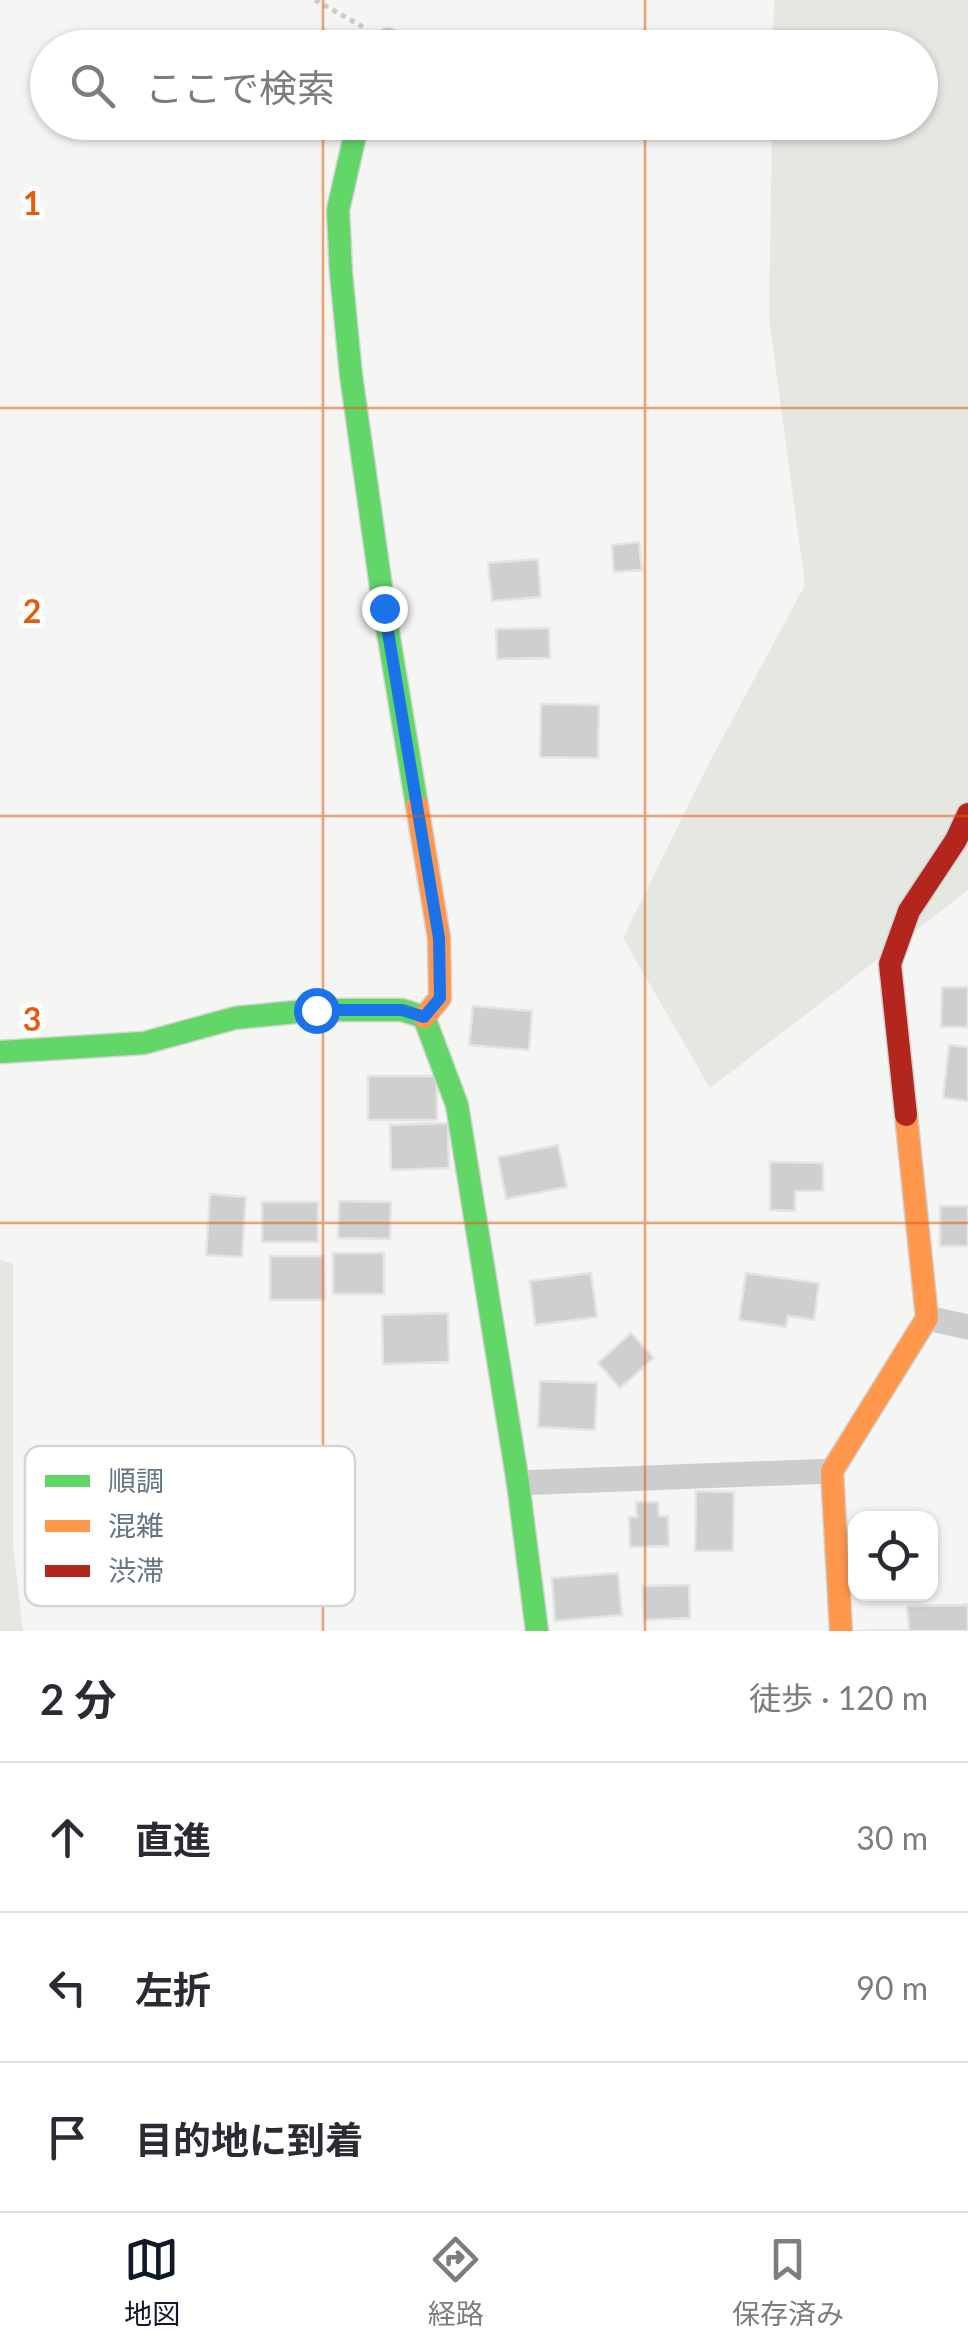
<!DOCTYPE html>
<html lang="ja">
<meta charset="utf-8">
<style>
:root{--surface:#fff;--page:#f7f7f7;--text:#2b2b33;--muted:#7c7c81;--line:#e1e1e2;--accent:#111827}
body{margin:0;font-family:Lato,"Noto Sans JP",sans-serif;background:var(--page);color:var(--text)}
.controls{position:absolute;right:30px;bottom:30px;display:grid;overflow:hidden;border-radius:20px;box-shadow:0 2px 8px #0004}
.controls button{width:90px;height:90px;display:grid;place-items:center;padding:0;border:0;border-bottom:2px solid var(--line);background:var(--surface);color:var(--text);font:50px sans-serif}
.stop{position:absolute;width:30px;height:30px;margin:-22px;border:8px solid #1a73e8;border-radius:50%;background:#fff}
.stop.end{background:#1a73e8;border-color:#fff;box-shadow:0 2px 10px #0008}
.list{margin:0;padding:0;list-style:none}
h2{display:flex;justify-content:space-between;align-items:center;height:130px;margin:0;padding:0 40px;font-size:42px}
h2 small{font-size:32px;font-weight:400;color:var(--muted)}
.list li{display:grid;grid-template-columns:65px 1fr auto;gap:30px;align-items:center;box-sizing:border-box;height:150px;padding:0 40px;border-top:2px solid var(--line)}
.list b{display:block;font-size:38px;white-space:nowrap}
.list em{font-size:32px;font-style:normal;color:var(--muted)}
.icon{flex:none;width:55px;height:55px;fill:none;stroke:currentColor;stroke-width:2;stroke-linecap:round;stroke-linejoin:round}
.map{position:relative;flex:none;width:968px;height:1631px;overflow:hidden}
.search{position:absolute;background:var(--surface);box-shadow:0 2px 8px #0004;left:30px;right:30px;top:30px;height:110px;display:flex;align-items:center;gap:25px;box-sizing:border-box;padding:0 35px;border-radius:55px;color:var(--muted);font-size:38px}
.sheet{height:580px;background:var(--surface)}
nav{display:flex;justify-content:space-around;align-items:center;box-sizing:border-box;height:140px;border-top:2px solid var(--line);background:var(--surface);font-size:28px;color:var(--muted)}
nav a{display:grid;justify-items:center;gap:5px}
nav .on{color:var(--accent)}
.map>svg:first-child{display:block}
.green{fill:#e4e8e1}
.building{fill:#cecfcf;stroke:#e4e4e3;stroke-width:2.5}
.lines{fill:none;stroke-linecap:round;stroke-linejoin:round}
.fast-casing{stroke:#d1d3d2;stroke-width:25}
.slow-casing{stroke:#d1d3d2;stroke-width:25}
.jam-casing{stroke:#d1d3d2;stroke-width:25}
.path{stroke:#cacbcb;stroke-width:5;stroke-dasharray:5 5;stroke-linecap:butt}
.street{stroke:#cccece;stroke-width:25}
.fast{stroke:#63d668;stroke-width:22}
.slow{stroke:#ff974d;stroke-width:22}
.jam{stroke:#b3261e;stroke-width:22}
.route{stroke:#1a73e8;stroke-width:12}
.grid{fill:none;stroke:#e8590c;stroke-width:2.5;stroke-opacity:0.55}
.key{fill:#fff;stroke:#d0d6da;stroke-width:2.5}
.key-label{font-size:28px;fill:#647583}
.grid-label{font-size:32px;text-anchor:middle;font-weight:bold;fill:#e8590c;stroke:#fff;stroke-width:10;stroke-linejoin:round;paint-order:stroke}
</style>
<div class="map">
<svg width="968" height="1631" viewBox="0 0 968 1631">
<rect width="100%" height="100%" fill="#f5f5f3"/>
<g class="green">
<path d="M774,0H968V890L710,1088L623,938L710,761L805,585L769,318L772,123L920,122V48L773,47Z"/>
<path d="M0,1260L13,1264V1545L23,1631H0Z"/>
</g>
<g class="building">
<path d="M639,542L642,570L614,572L612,545Z"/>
<path d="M538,559L541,597L492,601L488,563Z"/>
<path d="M549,628L550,658L497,659L496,629Z"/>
<path d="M541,704L599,705L598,758L540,757Z"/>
<path d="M942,987H968V1027H941Z"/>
<path d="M473,1006L532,1011L529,1050L469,1045Z"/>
<path d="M949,1045L968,1047V1101L943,1098Z"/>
<rect x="368" y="1076" width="69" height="44"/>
<path d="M448,1123L449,1168L391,1170L390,1125Z"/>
<path d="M558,1145L567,1187L506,1199L498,1157Z"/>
<path d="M770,1162L823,1163V1191H795V1211L770,1210Z"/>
<path d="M210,1194L246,1197L242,1257L206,1255Z"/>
<path d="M339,1201L391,1202L390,1239L338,1238Z"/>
<rect x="262" y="1202" width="56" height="40"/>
<rect x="940" y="1206" width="28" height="40"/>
<rect x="333" y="1253" width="51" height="41"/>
<path d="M270,1256H324L325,1300H270Z"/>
<path d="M591,1273L597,1317L535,1325L530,1281Z"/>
<path d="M746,1273L819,1283L814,1320L788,1316L786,1327L739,1320Z"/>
<path d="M448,1313L449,1362L383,1364L382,1315Z"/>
<path d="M631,1333L654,1358L620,1388L598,1363Z"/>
<path d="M540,1381L597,1383L595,1430L538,1427Z"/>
<path d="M696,1491L734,1492L733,1551H695Z"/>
<path d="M636,1502H658L659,1516H668L669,1546L630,1547L629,1517H637Z"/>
<path d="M618,1573L622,1615L555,1621L552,1578Z"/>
<path d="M689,1585L690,1618L644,1620L642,1586Z"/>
<path d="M968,1605V1631H855L909,1630L907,1606Z"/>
</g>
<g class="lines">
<defs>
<g id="fast">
<path d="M358,122L338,210L341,273L351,375L384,608L417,806"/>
<path d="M424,1017L457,1105L518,1483L537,1631"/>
<path d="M0,1052L144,1043L235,1018L316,1010H402L424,1017"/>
</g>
<g id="slow">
<path d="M417,806L439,938L440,998L424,1017"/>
<path d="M841,1631L832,1471L927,1318L906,1115"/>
</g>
<path id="jam" d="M906,1115L890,964L909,911L956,840L968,814"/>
</defs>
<use href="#fast" class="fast-casing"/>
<use href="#slow" class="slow-casing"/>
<use href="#jam" class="jam-casing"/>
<path class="path" d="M315,0L365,28"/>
<g class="street">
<path d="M385,48L388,40"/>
<path d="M927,1318L968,1327"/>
<path d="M518,1483L832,1471"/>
</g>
<use href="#fast" class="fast"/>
<use href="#slow" class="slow"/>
<use href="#jam" class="jam"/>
</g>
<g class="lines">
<path class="route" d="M316,1010H402L424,1017L440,998L439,938L384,608"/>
</g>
<path class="grid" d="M323,0V48M645,0V48M323,122V1631M645,122V1631M0,408H968M0,816H968M0,1223H968"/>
<rect x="25" y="1446" width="330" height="160" rx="15" class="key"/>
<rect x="45" y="1475" width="45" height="12" fill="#63d668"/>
<rect x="45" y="1520" width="45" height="12" fill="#ff974d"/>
<rect x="45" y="1565" width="45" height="12" fill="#b3261e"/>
<g class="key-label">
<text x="108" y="1491">順調</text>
<text x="108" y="1536">混雑</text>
<text x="108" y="1581">渋滞</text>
</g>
<g class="grid-label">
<text x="32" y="215">1</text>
<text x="32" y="623">2</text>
<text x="32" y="1031">3</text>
</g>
</svg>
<div class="controls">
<button><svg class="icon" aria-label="locate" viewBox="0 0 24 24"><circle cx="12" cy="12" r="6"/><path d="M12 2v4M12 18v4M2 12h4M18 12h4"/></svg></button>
</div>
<div class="stop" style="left:316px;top:1010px"></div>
<div class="stop end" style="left:384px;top:608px"></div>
<div class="search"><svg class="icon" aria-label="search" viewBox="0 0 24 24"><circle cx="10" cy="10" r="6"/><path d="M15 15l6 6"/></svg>ここで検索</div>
</div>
<section class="sheet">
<h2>2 分<small>徒歩 · 120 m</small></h2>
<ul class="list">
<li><svg class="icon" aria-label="ahead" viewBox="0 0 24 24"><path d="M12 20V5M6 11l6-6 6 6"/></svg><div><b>直進</b></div><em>30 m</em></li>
<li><svg class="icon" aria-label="left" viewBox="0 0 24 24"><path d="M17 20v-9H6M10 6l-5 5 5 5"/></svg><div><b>左折</b></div><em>90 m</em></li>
<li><svg class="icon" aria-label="arrive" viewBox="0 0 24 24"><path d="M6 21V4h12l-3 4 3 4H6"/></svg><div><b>目的地に到着</b></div></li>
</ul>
</section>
<nav>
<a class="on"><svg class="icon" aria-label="map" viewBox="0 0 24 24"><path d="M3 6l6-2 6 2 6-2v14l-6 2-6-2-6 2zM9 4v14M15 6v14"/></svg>地図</a>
<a><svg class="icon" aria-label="directions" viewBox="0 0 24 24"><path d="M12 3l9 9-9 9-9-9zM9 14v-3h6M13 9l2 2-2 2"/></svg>経路</a>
<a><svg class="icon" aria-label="saved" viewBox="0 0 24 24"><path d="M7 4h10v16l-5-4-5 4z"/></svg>保存済み</a>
</nav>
